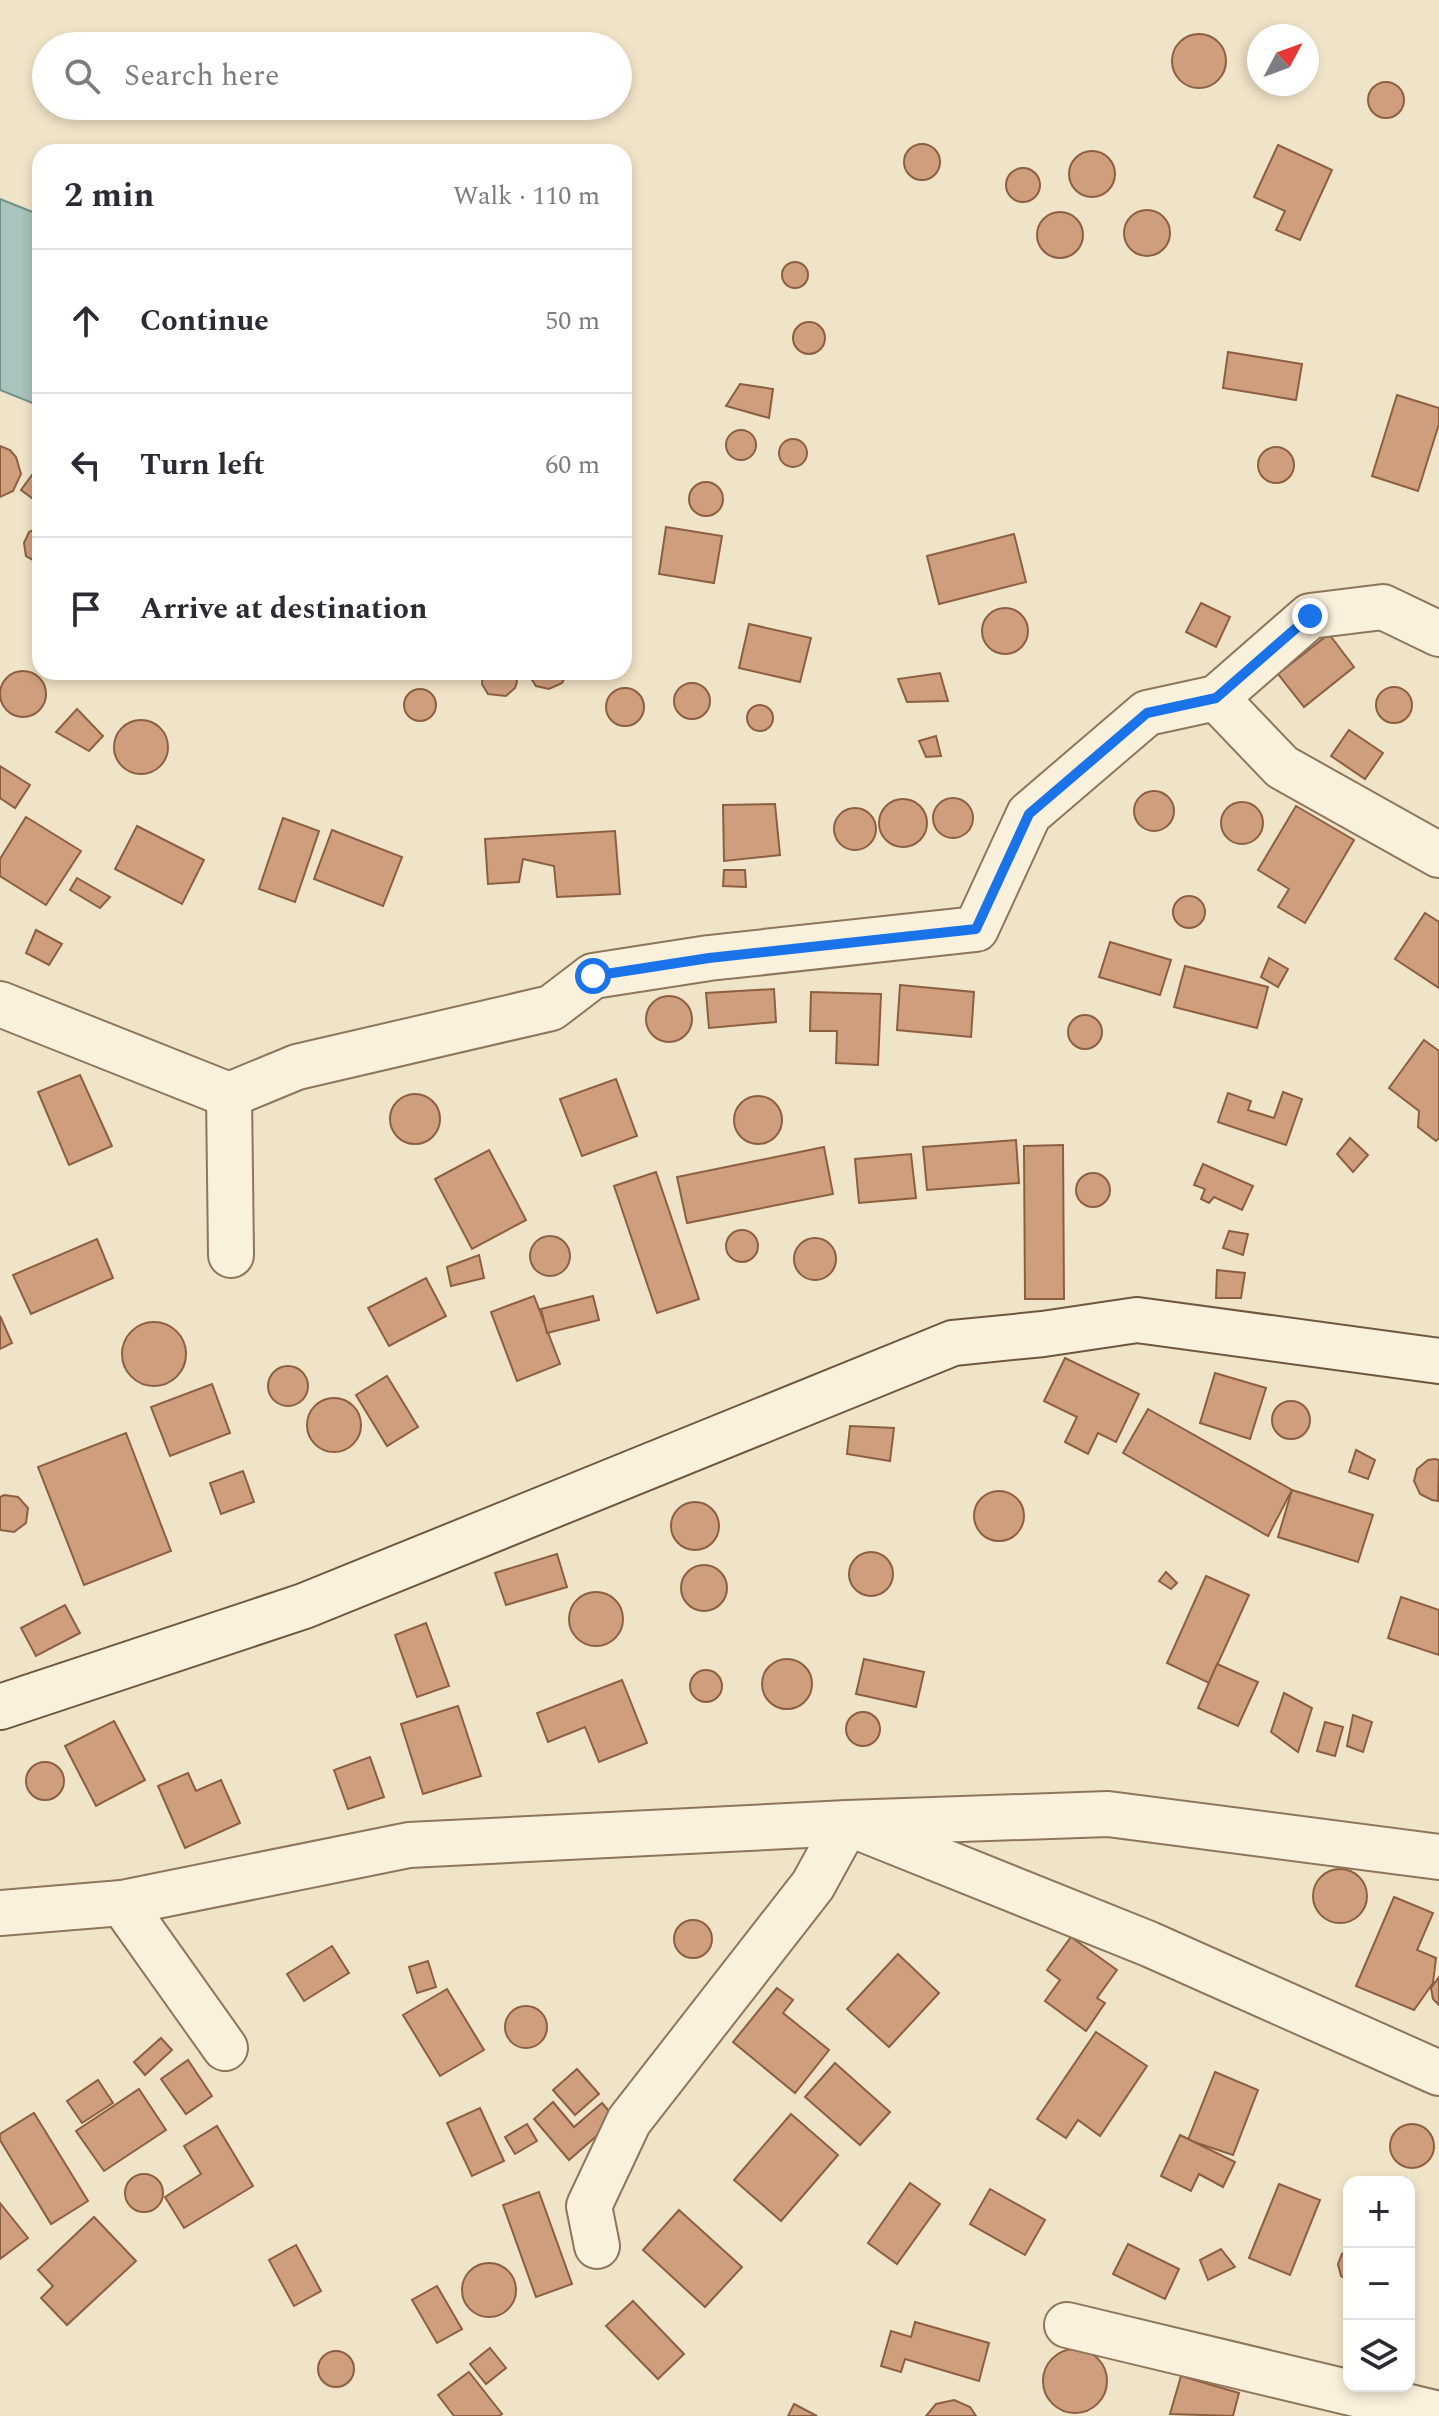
<!DOCTYPE html>
<meta charset="utf-8">
<style>
:root{--surface:#fff;--page:#f2f2f3;--text:#2b2b33;--muted:#7c7c81;--line:#e1e1e2}
body{margin:0;font-family:Spectral,serif;background:var(--page);color:var(--text)}
.controls{position:absolute;right:24px;bottom:24px;display:grid;overflow:hidden;border-radius:16px;box-shadow:0 4px 12px #0003}
.controls button{width:72px;height:72px;display:grid;place-items:center;padding:0;border:0;border-bottom:2px solid var(--line);background:var(--surface);color:var(--text);font:40px sans-serif}
.compass{position:absolute;left:1247px;top:24px;width:72px;height:72px;border-radius:50%;background:var(--surface);box-shadow:0 4px 12px #0003;rotate:49deg}
.stop{position:absolute;width:24px;height:24px;margin:-18px;border:6px solid #1a73e8;border-radius:50%;background:#fff}
.stop.end{background:#1a73e8;border-color:#fff;box-shadow:0 2px 8px #0008}
.list{margin:0;padding:0;list-style:none}
h2{display:flex;justify-content:space-between;align-items:center;height:104px;margin:0;padding:0 32px;font-size:34px}
h2 small{font-size:26px;font-weight:400;color:var(--muted)}
.list li{display:grid;grid-template-columns:52px 1fr auto;gap:24px;align-items:center;box-sizing:border-box;height:144px;padding:0 32px;border-top:2px solid var(--line)}
.list b{display:block;font-size:30px;white-space:nowrap}
.list em{font-size:26px;font-style:normal;color:var(--muted)}
.icon{flex:none;width:44px;height:44px;fill:none;stroke:currentColor;stroke-width:2;stroke-linecap:round;stroke-linejoin:round}
.map{position:relative;flex:none;width:1439px;height:2416px;overflow:hidden}
.search{position:absolute;background:var(--surface);box-shadow:0 4px 12px #0003;left:32px;top:32px;width:600px;height:88px;display:flex;align-items:center;gap:20px;box-sizing:border-box;padding:0 28px;border-radius:44px;color:var(--muted);font-size:30px}
.panel{position:absolute;background:var(--surface);box-shadow:0 4px 12px #0003;left:32px;top:144px;width:600px;height:536px;border-radius:24px}
.map>svg:first-child{display:block}
.water{fill:#a9c4bc;stroke:#6f938a;stroke-width:2}
.building{fill:#cf9f7d;stroke:#8d5f41;stroke-width:2}
.lines{fill:none;stroke-linecap:round;stroke-linejoin:round}
.street-casing{stroke:#8d765c;stroke-width:48}
.secondary-casing{stroke:#6f573f;stroke-width:48}
.street{stroke:#faf1dc;stroke-width:44}
.secondary{stroke:#faf1dc;stroke-width:44}
.route{stroke:#1a73e8;stroke-width:10}
</style>
<div class="map">
<svg width="1439" height="2416" viewBox="0 0 1439 2416">
<rect width="100%" height="100%" fill="#f0e4c8"/>
<path class="water" d="M0,199L40,215V406L0,390Z"/>
<g class="building">
<circle cx="1199" cy="61" r="27"/>
<circle cx="1386" cy="100" r="18"/>
<circle cx="922" cy="162" r="18"/>
<path d="M1278,145L1332,170L1300,240L1276,230L1285,211L1254,197Z"/>
<circle cx="1092" cy="174" r="23"/>
<circle cx="1023" cy="185" r="17"/>
<circle cx="1147" cy="233" r="23"/>
<circle cx="1060" cy="235" r="23"/>
<circle cx="795" cy="275" r="13"/>
<circle cx="809" cy="338" r="16"/>
<path d="M1228,352L1302,364L1296,400L1223,388Z"/>
<path d="M740,384L773,389L769,418L726,406Z"/>
<path d="M1397,395L1439,408V424L1418,491L1372,476Z"/>
<circle cx="741" cy="445" r="15"/>
<circle cx="793" cy="453" r="14"/>
<path d="M0,446L10,450L16,457L21,474L13,491L0,497Z"/>
<circle cx="1276" cy="465" r="18"/>
<path d="M40,464V504L21,490Z"/>
<circle cx="706" cy="499" r="17"/>
<path d="M40,527V564L26,556L24,543L29,532Z"/>
<path d="M666,527L722,536L714,583L659,574Z"/>
<path d="M1014,534L1026,582L939,604L927,556Z"/>
<path d="M1201,603L1230,617L1216,647L1186,632Z"/>
<circle cx="1005" cy="631" r="23"/>
<path d="M749,624L811,638L800,682L739,668Z"/>
<path d="M1329,634L1354,667L1304,707L1278,674Z"/>
<circle cx="23" cy="694" r="23"/>
<path d="M483,672H515L517,682L515,688L506,696L488,694L482,684Z"/>
<path d="M527,672H568L562,683L549,689L536,686Z"/>
<path d="M940,673L948,701L907,702L898,679Z"/>
<circle cx="692" cy="701" r="18"/>
<circle cx="1394" cy="705" r="18"/>
<circle cx="625" cy="707" r="19"/>
<circle cx="420" cy="705" r="16"/>
<circle cx="760" cy="718" r="13"/>
<path d="M77,709L103,736L89,751L56,732Z"/>
<circle cx="141" cy="747" r="27"/>
<path d="M1349,730L1383,753L1365,779L1331,756Z"/>
<path d="M936,736L941,756L926,757L919,741Z"/>
<path d="M0,766L30,785L15,808L0,798Z"/>
<circle cx="1154" cy="811" r="20"/>
<circle cx="953" cy="818" r="20"/>
<circle cx="903" cy="823" r="24"/>
<circle cx="1242" cy="823" r="21"/>
<path d="M775,804L780,855L724,861L723,805Z"/>
<path d="M1296,806L1354,840L1305,923L1278,907L1289,889L1258,870Z"/>
<circle cx="855" cy="829" r="21"/>
<path d="M26,817L81,851L46,905L0,876V859Z"/>
<path d="M283,818L319,831L295,902L259,889Z"/>
<path d="M137,826L204,860L182,904L115,869Z"/>
<path d="M332,830L402,857L383,906L314,879Z"/>
<path d="M615,831L620,894L557,897L554,866L523,859L519,882L488,884L485,839Z"/>
<path d="M724,870H745L746,887L723,886Z"/>
<path d="M77,878L110,897L100,908L70,890Z"/>
<circle cx="1189" cy="912" r="16"/>
<path d="M1425,913L1439,922V988L1395,959Z"/>
<path d="M36,930L62,944L49,965L26,953Z"/>
<path d="M1110,942L1171,960L1160,995L1099,977Z"/>
<path d="M1269,958L1288,969L1278,987L1261,977Z"/>
<path d="M1185,966L1268,987L1257,1028L1174,1007Z"/>
<path d="M900,985L974,992L971,1037L897,1030Z"/>
<path d="M774,989L776,1022L709,1028L706,993Z"/>
<path d="M811,992L881,994L878,1065L836,1063L837,1031H810Z"/>
<circle cx="669" cy="1019" r="23"/>
<circle cx="1085" cy="1032" r="17"/>
<path d="M1424,1040L1439,1051V1138L1436,1141L1418,1127L1419,1111L1389,1088Z"/>
<path d="M80,1075L112,1146L69,1165L38,1092Z"/>
<path d="M616,1079L637,1136L582,1156L560,1099Z"/>
<path d="M1283,1092L1302,1099L1286,1145L1218,1122L1228,1093L1251,1101L1248,1110L1274,1118Z"/>
<circle cx="415" cy="1119" r="25"/>
<circle cx="758" cy="1120" r="24"/>
<path d="M1350,1138L1368,1155L1353,1172L1337,1154Z"/>
<path d="M1016,1140L1019,1183L927,1190L923,1147Z"/>
<path d="M1063,1145L1064,1299H1025L1024,1146Z"/>
<path d="M824,1147L833,1194L687,1223L677,1177Z"/>
<path d="M489,1150L526,1220L472,1249L435,1179Z"/>
<path d="M911,1154L916,1198L859,1203L855,1159Z"/>
<path d="M1203,1164L1253,1186L1242,1210L1214,1197L1209,1203L1201,1199L1205,1189L1194,1185Z"/>
<path d="M656,1172L699,1299L657,1313L614,1186Z"/>
<circle cx="1093" cy="1190" r="17"/>
<circle cx="742" cy="1246" r="16"/>
<path d="M1229,1231L1248,1234L1243,1255L1223,1248Z"/>
<circle cx="550" cy="1256" r="20"/>
<circle cx="815" cy="1259" r="21"/>
<path d="M97,1239L113,1278L31,1314L13,1275Z"/>
<path d="M479,1255L484,1278L451,1286L447,1267Z"/>
<path d="M1217,1270L1245,1273L1241,1298H1216Z"/>
<path d="M426,1278L446,1316L389,1346L368,1308Z"/>
<path d="M534,1296L560,1364L517,1381L491,1312Z"/>
<path d="M593,1296L599,1320L547,1333L541,1309Z"/>
<path d="M0,1316L12,1343L0,1349Z"/>
<circle cx="154" cy="1354" r="32"/>
<path d="M1065,1358L1139,1394L1116,1442L1098,1433L1088,1454L1065,1442L1077,1417L1044,1401Z"/>
<circle cx="288" cy="1386" r="20"/>
<path d="M1215,1373L1266,1388L1250,1439L1200,1423Z"/>
<path d="M387,1376L418,1427L387,1446L356,1395Z"/>
<path d="M212,1384L230,1433L170,1456L151,1407Z"/>
<circle cx="334" cy="1425" r="27"/>
<circle cx="1291" cy="1420" r="19"/>
<path d="M1148,1409L1292,1490L1268,1536L1123,1453Z"/>
<path d="M850,1426L894,1428L890,1461L847,1454Z"/>
<path d="M126,1433L171,1551L84,1585L38,1467Z"/>
<path d="M1356,1450L1375,1460L1368,1479L1349,1472Z"/>
<path d="M1435,1459L1439,1460L1438,1501L1432,1500L1420,1494L1414,1481L1417,1469L1428,1460Z"/>
<path d="M243,1471L254,1502L221,1514L210,1483Z"/>
<path d="M1292,1490L1373,1515L1358,1562L1278,1537Z"/>
<circle cx="999" cy="1516" r="25"/>
<path d="M4,1495L18,1497L28,1508L26,1523L14,1532L0,1530V1497Z"/>
<circle cx="695" cy="1526" r="24"/>
<circle cx="871" cy="1574" r="22"/>
<path d="M557,1554L567,1587L506,1605L495,1573Z"/>
<circle cx="704" cy="1588" r="23"/>
<path d="M1166,1572L1177,1583L1171,1589L1159,1581Z"/>
<path d="M1206,1576L1249,1595L1209,1683L1167,1663Z"/>
<circle cx="596" cy="1619" r="27"/>
<path d="M1401,1597L1439,1610V1655L1388,1638Z"/>
<path d="M65,1605L80,1633L36,1656L21,1628Z"/>
<path d="M426,1623L449,1686L417,1697L395,1635Z"/>
<path d="M864,1659L924,1672L916,1707L856,1694Z"/>
<circle cx="787" cy="1684" r="25"/>
<path d="M1217,1664L1258,1682L1238,1726L1198,1708Z"/>
<circle cx="706" cy="1686" r="16"/>
<path d="M622,1680L647,1743L599,1762L585,1727L548,1742L537,1713Z"/>
<path d="M1284,1693L1312,1708L1298,1752L1271,1732Z"/>
<path d="M458,1706L481,1776L423,1794L401,1724Z"/>
<circle cx="863" cy="1729" r="17"/>
<path d="M1353,1715L1372,1722L1363,1752L1347,1746Z"/>
<path d="M114,1721L145,1780L96,1806L65,1746Z"/>
<path d="M1325,1722L1343,1727L1335,1756L1317,1751Z"/>
<path d="M370,1757L384,1797L348,1809L334,1770Z"/>
<circle cx="45" cy="1781" r="19"/>
<path d="M188,1773L196,1791L221,1780L240,1823L185,1848L158,1786Z"/>
<circle cx="1340" cy="1896" r="27"/>
<path d="M1394,1897L1433,1913L1417,1950L1436,1958L1433,1983L1414,2010L1356,1986Z"/>
<circle cx="693" cy="1939" r="19"/>
<path d="M1071,1937L1117,1970L1097,1998L1105,2003L1086,2031L1045,2001L1060,1980L1047,1970Z"/>
<path d="M332,1946L349,1973L304,2001L287,1974Z"/>
<path d="M898,1954L939,1993L889,2047L847,2009Z"/>
<path d="M428,1961L436,1987L417,1993L409,1967Z"/>
<path d="M1439,1977V2005L1433,1999L1431,1988Z"/>
<path d="M777,1988L793,2000L783,2013L829,2050L795,2093L733,2042Z"/>
<path d="M447,1989L484,2050L440,2076L403,2015Z"/>
<circle cx="526" cy="2027" r="21"/>
<path d="M1096,2032L1147,2066L1100,2136L1078,2120L1066,2138L1037,2119Z"/>
<path d="M161,2038L172,2050L145,2075L134,2062Z"/>
<path d="M188,2060L212,2096L186,2114L161,2079Z"/>
<path d="M835,2063L890,2112L860,2145L805,2097Z"/>
<path d="M577,2069L599,2094L575,2115L553,2090Z"/>
<path d="M1215,2072L1258,2090L1233,2155L1188,2140Z"/>
<path d="M98,2080L113,2103L82,2123L67,2101Z"/>
<path d="M139,2089L166,2130L104,2171L76,2131Z"/>
<path d="M553,2102L574,2127L602,2103L616,2119L569,2160L534,2119Z"/>
<path d="M480,2108L504,2161L472,2176L447,2123Z"/>
<path d="M34,2113L88,2201L51,2224L0,2140V2134Z"/>
<path d="M791,2114L838,2155L781,2221L734,2180Z"/>
<path d="M527,2124L537,2141L515,2154L505,2137Z"/>
<circle cx="1412" cy="2146" r="22"/>
<path d="M217,2126L253,2186L184,2228L165,2197L201,2174L184,2146Z"/>
<path d="M1180,2135L1235,2162L1223,2187L1199,2174L1191,2191L1161,2176Z"/>
<circle cx="144" cy="2193" r="19"/>
<path d="M910,2183L940,2204L897,2264L868,2243Z"/>
<path d="M1279,2184L1320,2200L1290,2275L1249,2258Z"/>
<path d="M990,2189L1045,2220L1025,2255L970,2224Z"/>
<path d="M539,2192L572,2284L536,2297L503,2205Z"/>
<path d="M0,2203L28,2238L0,2259Z"/>
<path d="M679,2210L742,2267L705,2307L643,2250Z"/>
<path d="M94,2217L136,2261L67,2325L41,2298L53,2286L38,2270Z"/>
<path d="M1128,2244L1179,2269L1165,2299L1113,2274Z"/>
<path d="M296,2245L321,2291L294,2306L269,2260Z"/>
<path d="M1221,2249L1235,2267L1208,2280L1200,2260Z"/>
<path d="M1349,2249V2282L1341,2276L1338,2264L1342,2254Z"/>
<circle cx="489" cy="2290" r="27"/>
<path d="M437,2286L462,2329L437,2343L412,2300Z"/>
<path d="M633,2301L684,2354L658,2379L606,2326Z"/>
<path d="M915,2322L989,2343L979,2381L905,2359L901,2372L881,2366L891,2331L911,2337Z"/>
<path d="M490,2348L506,2368L486,2384L470,2364Z"/>
<circle cx="1075" cy="2381" r="32"/>
<circle cx="336" cy="2369" r="18"/>
<path d="M469,2372L502,2414L499,2416H454L438,2395Z"/>
<path d="M1181,2376L1239,2393L1233,2416L1170,2414Z"/>
<path d="M954,2400L970,2407L976,2416H926L936,2404Z"/>
<path d="M794,2404L817,2416H788Z"/>
</g>
<g class="lines">
<defs>
<g id="street">
<path d="M1216,698L1282,767L1439,855"/>
<path d="M0,1004L229,1095L297,1067L551,1008L593,976L709,958L976,929L1029,814L1147,713L1216,698L1310,616L1383,607L1439,634"/>
<path d="M229,1095L231,1255"/>
<path d="M860,1828L1149,1944L1439,2073"/>
<path d="M122,1903L225,2048"/>
<path d="M0,1913L122,1903L409,1845L847,1823L1108,1814L1439,1857"/>
<path d="M597,2246L589,2206L629,2121L813,1885L847,1823"/>
<path d="M1067,2325L1439,2414"/>
</g>
<path id="secondary" d="M0,1707L304,1606L953,1343L1043,1334L1137,1320L1439,1361"/>
</defs>
<use href="#street" class="street-casing"/>
<use href="#secondary" class="secondary-casing"/>
<use href="#street" class="street"/>
<use href="#secondary" class="secondary"/>
</g>
<g class="lines">
<path class="route" d="M593,976L709,958L976,929L1029,814L1147,713L1216,698L1310,616"/>
</g>
</svg>
<div class="controls">
<button>+</button>
<button>−</button>
<button><svg class="icon" aria-label="layers" viewBox="0 0 24 24"><path d="M12 4l9 5-9 5-9-5zM3 14l9 5 9-5"/></svg></button>
</div>
<svg class="compass" viewBox="-18 -18 36 36"><path d="M0-13l5 13h-10z" fill="#e53935"/><path d="M0 13l5-13h-10z" fill="#7c7c81"/></svg>
<div class="stop" style="left:593px;top:976px"></div>
<div class="stop end" style="left:1310px;top:616px"></div>
<div class="search"><svg class="icon" aria-label="search" viewBox="0 0 24 24"><circle cx="10" cy="10" r="6"/><path d="M15 15l6 6"/></svg>Search here</div>
<section class="panel">
<h2>2 min<small>Walk · 110 m</small></h2>
<ul class="list">
<li><svg class="icon" aria-label="ahead" viewBox="0 0 24 24"><path d="M12 20V5M6 11l6-6 6 6"/></svg><div><b>Continue</b></div><em>50 m</em></li>
<li><svg class="icon" aria-label="left" viewBox="0 0 24 24"><path d="M17 20v-9H6M10 6l-5 5 5 5"/></svg><div><b>Turn left</b></div><em>60 m</em></li>
<li><svg class="icon" aria-label="arrive" viewBox="0 0 24 24"><path d="M6 21V4h12l-3 4 3 4H6"/></svg><div><b>Arrive at destination</b></div></li>
</ul>
</section>
</div>
